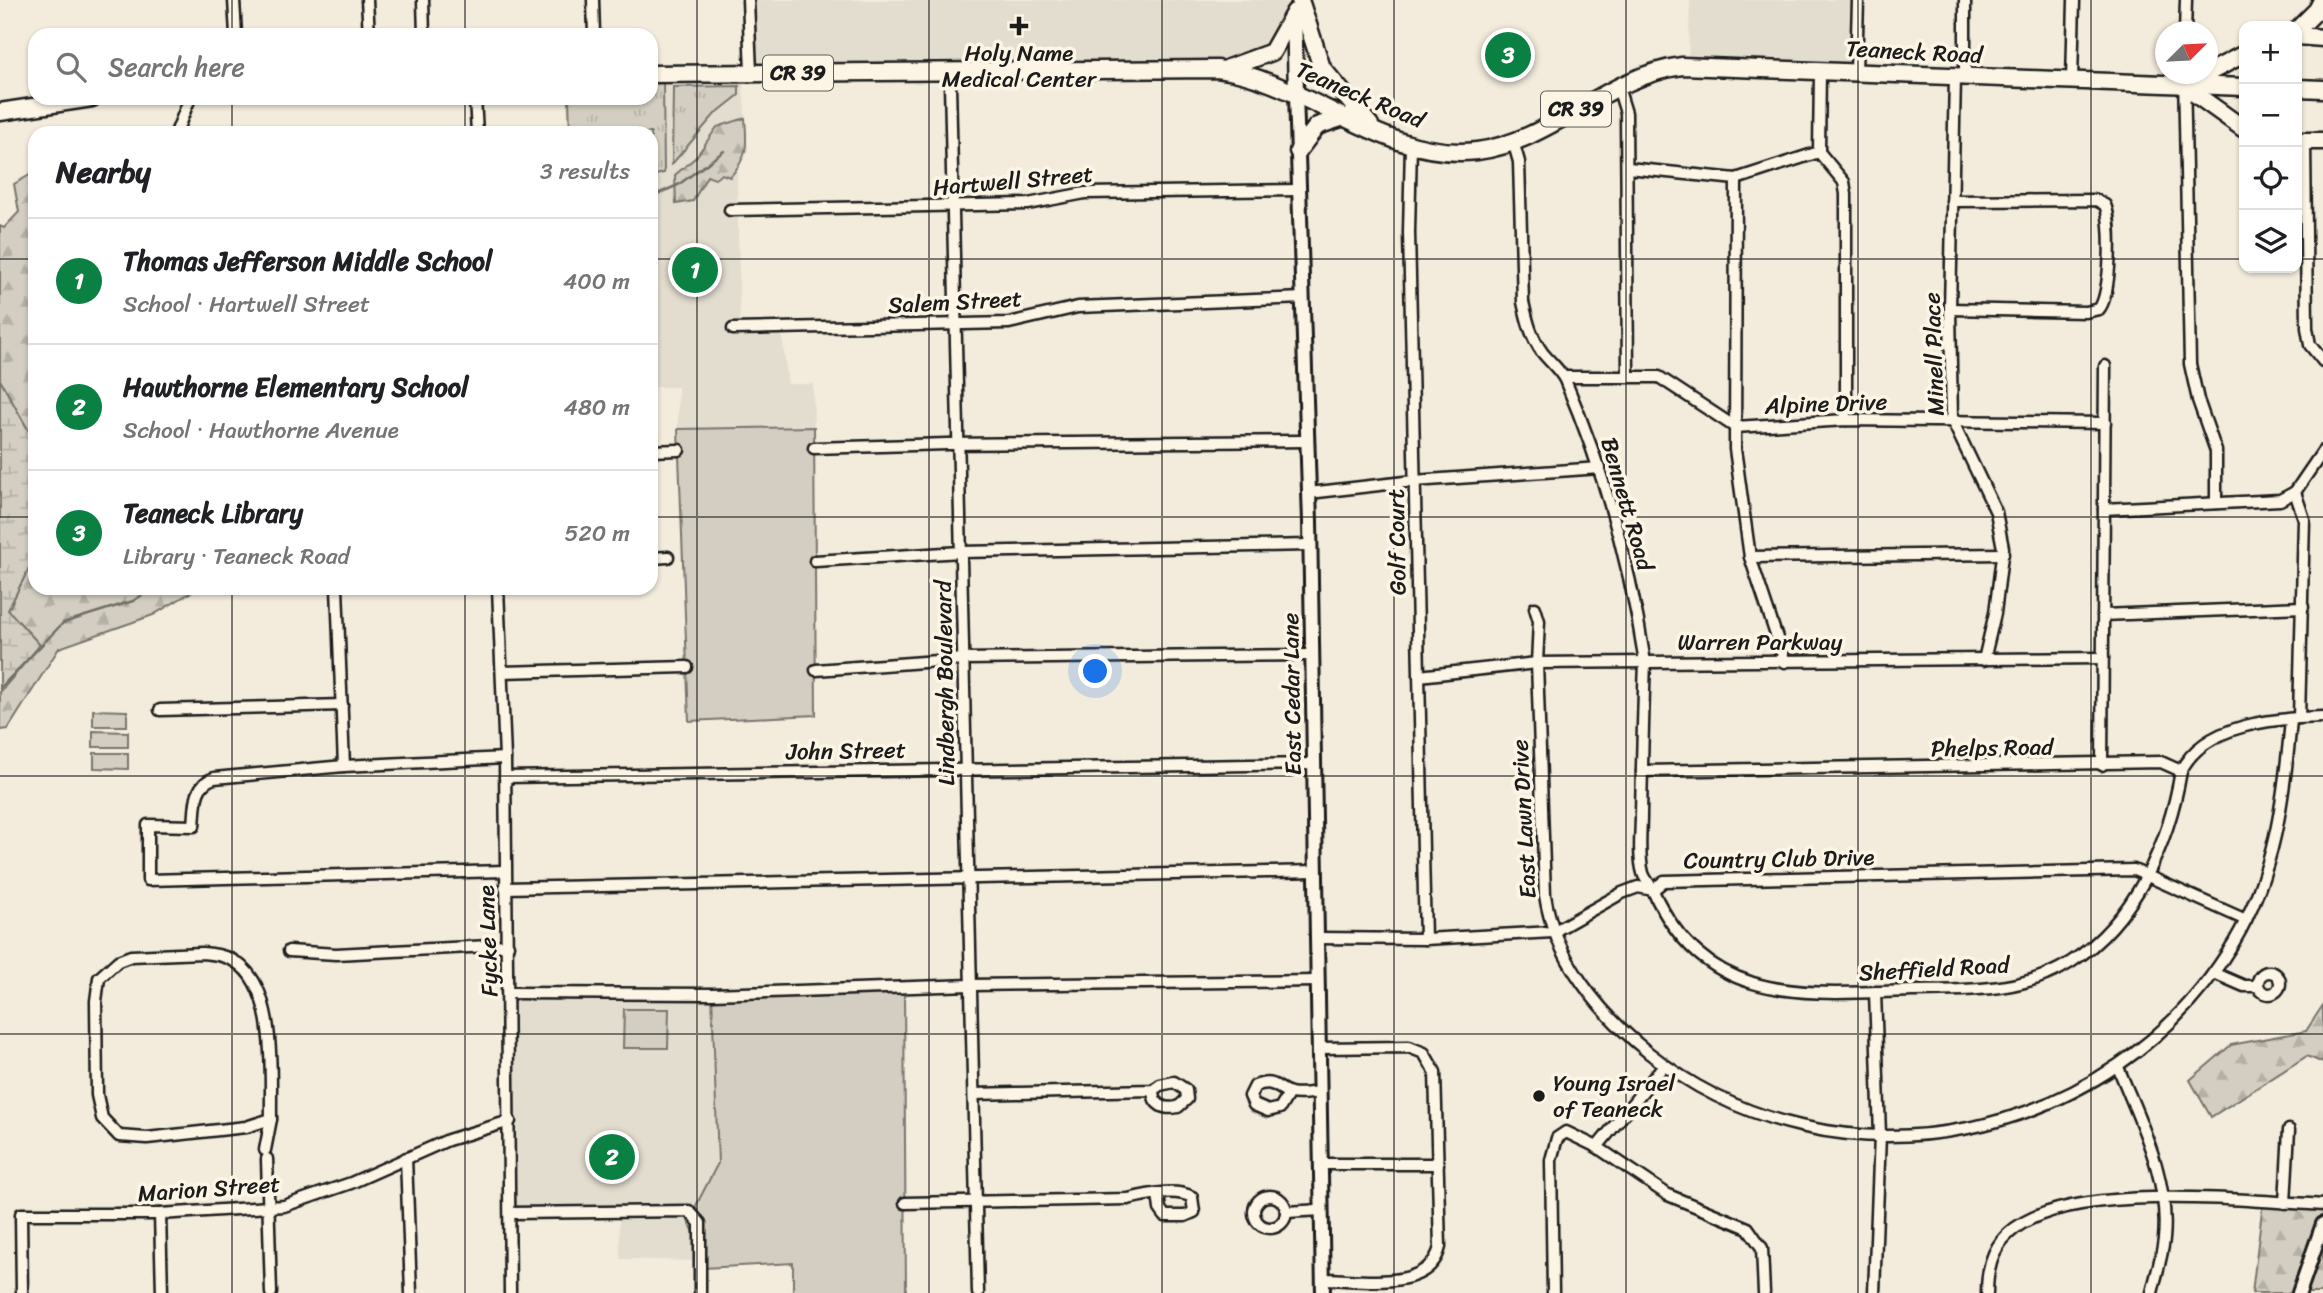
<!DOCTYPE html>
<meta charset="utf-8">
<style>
:root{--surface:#fff;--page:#f6f6f6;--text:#202124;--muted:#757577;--line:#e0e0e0;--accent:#0b8043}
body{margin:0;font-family:Sriracha,sans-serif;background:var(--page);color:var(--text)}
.controls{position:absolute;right:21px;top:21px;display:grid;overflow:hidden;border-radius:14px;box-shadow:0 2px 5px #0004}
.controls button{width:63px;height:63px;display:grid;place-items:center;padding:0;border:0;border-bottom:2px solid var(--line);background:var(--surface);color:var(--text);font:35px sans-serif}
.compass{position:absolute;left:2155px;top:21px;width:63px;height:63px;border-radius:50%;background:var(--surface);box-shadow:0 2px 5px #0004;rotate:66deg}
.you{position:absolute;left:1096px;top:672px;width:24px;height:24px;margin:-18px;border:5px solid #fff;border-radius:50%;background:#1a73e8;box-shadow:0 0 0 10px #1a73e833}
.badge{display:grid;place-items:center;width:46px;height:46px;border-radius:50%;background:var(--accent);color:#fff;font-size:23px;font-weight:700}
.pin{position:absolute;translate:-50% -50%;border:4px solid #fff;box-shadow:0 2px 7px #0006}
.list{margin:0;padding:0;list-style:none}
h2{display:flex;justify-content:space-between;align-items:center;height:91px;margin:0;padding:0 28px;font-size:30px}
h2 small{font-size:23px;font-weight:400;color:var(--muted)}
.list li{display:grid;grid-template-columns:46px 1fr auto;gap:21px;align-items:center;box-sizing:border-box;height:126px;padding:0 28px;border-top:2px solid var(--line)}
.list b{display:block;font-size:26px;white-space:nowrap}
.list p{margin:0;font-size:23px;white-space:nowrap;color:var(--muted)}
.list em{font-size:23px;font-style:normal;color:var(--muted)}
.icon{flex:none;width:38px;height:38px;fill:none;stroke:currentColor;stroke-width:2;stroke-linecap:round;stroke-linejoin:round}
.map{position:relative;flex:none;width:2323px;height:1293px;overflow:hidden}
.search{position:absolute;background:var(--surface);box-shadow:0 2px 5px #0004;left:28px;top:28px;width:630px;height:77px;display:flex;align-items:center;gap:18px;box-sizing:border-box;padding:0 24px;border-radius:21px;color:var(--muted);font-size:26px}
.panel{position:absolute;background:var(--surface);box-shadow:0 2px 5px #0004;left:28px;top:126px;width:630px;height:469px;border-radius:21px}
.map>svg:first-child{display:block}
.built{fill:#e3ddcf}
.grass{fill:url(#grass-tufts);stroke:#78756e;stroke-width:2}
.forest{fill:url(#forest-firs);stroke:#78756e;stroke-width:2}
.wetland{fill:url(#wetland-marsh);stroke:#78756e;stroke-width:2}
.park{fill:#d3cec1;stroke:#78756e;stroke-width:2}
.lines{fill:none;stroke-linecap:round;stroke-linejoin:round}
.stream{stroke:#716e68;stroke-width:2.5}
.minor-casing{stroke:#1c1c1c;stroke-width:15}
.tertiary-casing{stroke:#1c1c1c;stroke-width:18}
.secondary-casing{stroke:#1c1c1c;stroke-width:19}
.primary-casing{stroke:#1c1c1c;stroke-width:21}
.trunk-casing{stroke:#1c1c1c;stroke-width:21}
.minor{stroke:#fcf5e5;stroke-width:10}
.tertiary{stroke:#fcf5e5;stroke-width:12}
.secondary{stroke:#fcf5e5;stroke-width:14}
.primary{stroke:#fcf5e5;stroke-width:16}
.trunk{stroke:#fcf5e5;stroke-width:16}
.grid{fill:none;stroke:#1c1c1c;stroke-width:2;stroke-opacity:0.55}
.poi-dot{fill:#1c1c1c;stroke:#fcf5e5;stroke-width:2.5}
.labels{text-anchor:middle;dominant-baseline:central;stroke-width:7;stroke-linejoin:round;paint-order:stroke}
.shield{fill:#fcf5e5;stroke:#5f5d58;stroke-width:2}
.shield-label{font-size:21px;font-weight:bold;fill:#1c1c1c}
.street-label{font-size:23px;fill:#1c1c1c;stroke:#fcf5e5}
.poi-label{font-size:23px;fill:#1c1c1c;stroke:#fcf5e5}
</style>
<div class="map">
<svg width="2323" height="1293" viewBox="0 0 2323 1293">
<defs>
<pattern id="grass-tufts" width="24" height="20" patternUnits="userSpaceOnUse" patternTransform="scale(1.75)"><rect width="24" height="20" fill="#d3cec1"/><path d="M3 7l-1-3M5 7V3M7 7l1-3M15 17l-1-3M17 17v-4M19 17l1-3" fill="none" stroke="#b5b0a5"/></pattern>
<pattern id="forest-firs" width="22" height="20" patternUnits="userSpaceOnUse" patternTransform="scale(1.75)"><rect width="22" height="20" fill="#d3cec1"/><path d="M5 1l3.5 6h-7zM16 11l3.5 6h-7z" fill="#b5b0a5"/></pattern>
<pattern id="wetland-marsh" width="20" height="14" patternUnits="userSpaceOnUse" patternTransform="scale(1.75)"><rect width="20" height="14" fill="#d3cec1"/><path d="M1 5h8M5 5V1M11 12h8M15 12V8" fill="none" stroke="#b5b0a5"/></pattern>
</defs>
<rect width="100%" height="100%" fill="#f3ecdd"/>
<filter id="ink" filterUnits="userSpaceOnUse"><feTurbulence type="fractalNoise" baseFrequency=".0143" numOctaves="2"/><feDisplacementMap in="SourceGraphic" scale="14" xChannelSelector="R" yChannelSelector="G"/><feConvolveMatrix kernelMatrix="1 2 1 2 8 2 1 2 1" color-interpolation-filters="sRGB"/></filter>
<g filter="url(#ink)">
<g class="built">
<path d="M748,0H1294V13L1280,42L1223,70L751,72Z"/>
<path d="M1690,0H1858L1856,72L1688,65Z"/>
<path d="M742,72L748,151L737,166L740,329H781L788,384H813L814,427L678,429V387H651V133H568L567,98H651V74Z"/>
<path d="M509,993L712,994L718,1163L688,1221L694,1232V1261L620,1259L619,1210L511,1213Z"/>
</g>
<g class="grass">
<path d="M651,83H663L664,173L651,176V133H570L569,98H651Z"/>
<path d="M739,86V95L715,114L672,164L673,87Z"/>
</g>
<g class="forest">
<path d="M745,118C747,144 749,156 730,177L722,174L715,179L707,176L693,201L676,204L675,175L696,157L717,127Z"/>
<path d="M35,172V442L0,380V226L4,228L19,212L14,184Z"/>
<path d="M35,565V588H91L92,592L108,588H198L153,615L59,648L8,729L0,730V692L40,645L8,610L30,566Z"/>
<path d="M2323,1005V1063L2307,1056L2211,1117L2190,1080L2231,1045L2306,1031Z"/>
<path d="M2263,1202L2323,1205V1293H2252Z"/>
</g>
<path class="wetland" d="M0,380L35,442V565L30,566L8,610L40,645L0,692Z"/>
<g class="park">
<path d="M814,427L816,715L689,721L678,429Z"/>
<path d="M93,710L127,711V726H93Z"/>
<path d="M93,731L128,732V747H93Z"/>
<path d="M94,753H128V769L94,768Z"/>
<path d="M904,988L906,1293H793V1263L703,1268L694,1261V1232L688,1221L718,1163L712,994Z"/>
<path d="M624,1009H669L668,1048H623Z"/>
</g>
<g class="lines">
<g class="stream">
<path d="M651,197L678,185L724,151"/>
<path d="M0,688L63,623L133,601L153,588"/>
</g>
<defs>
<g id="minor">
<path d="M234,0L236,35"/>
<path d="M367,0L369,35"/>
<path d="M423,0L424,35"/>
<path d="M593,0L594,35"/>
<path d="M748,0L751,72"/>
<path d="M2185,32L2186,0"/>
<path d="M1856,72L1858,0"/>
<path d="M945,73L950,84L978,1293"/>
<path d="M2184,74L2190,364L2198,400L2216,451V503"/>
<path d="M1955,77L1950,309L1952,420L1996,512L2003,548L1995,613L1984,660"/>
<path d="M1965,77V0"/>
<path d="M2072,81L2074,0"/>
<path d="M1618,87L1626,113L1628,375"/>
<path d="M475,98L477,133"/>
<path d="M176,133L190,98"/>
<path d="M1513,141L1519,162L1523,302C1527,320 1531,337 1542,352C1549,361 1560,370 1565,380C1604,471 1630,564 1645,662C1643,713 1642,764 1641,815C1641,833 1638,855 1643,873C1645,880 1651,885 1653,891C1707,1007 1805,994 1912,991C1967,990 2023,993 2071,962C2135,921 2169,843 2181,771"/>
<path d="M2305,141L2307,328L2310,345L2323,361"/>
<path d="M1411,144L1409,232L1425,939"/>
<path d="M1819,152L1844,182L1846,194V420"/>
<path d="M1819,152L1820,71"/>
<path d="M1628,168L1736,179L1819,152"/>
<path d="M1736,179L1735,449L1750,557L1785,662"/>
<path d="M730,210L1028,204L1085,193L1299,190"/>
<path d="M1950,309L2086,312L2099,309C2111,295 2113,223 2105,205L2096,200L1952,201"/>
<path d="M733,329L1009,323L1078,307L1303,298"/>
<path d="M1564,377H1659L1735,427L1846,420L2105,423"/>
<path d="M814,448L947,444L1307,441"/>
<path d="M651,451L679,450"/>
<path d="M1309,493L1414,481L1600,468"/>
<path d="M2104,509L2280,500L2295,492"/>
<path d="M1750,557L2003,554"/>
<path d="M651,558L668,557"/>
<path d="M815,561L961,552L1310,545"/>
<path d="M337,588L344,766"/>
<path d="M498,588L505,758L510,1293"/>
<path d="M1535,608L1539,621L1537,663L1545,895C1554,958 1600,1014 1649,1053C1835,1201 2114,1143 2234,942C2275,873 2284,798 2291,720"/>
<path d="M2103,615L2303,607"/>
<path d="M816,670L964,659L1312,655"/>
<path d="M502,672L687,667"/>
<path d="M1419,676L1537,663L2103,658"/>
<path d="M160,710L342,705"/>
<path d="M2299,718L2304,519L2295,492L2323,451"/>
<path d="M505,758L344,766L214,778C193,785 196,807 194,826L148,825V880L505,871"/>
<path d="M2102,765L2105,366"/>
<path d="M1642,771L2161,762L2181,771C2204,723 2278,718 2323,717"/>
<path d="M505,777L1314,764"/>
<path d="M505,888L1316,871"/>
<path d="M1317,938L1425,939L1553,932L1622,893L1638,887L1653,890L1664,881L2134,870L2246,920"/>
<path d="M289,951L336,954L508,945"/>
<path d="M202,953C213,954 224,955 234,961C278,986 270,1076 271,1119L246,1127L147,1138L119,1136L102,1118L97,1095L96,1001L99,978L118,961L131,956Z"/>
<circle cx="2269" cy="983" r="11"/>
<path d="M2214,973L2244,986H2258"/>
<path d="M509,993L712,994L971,985L1318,981"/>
<path d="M1319,1048L1409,1047L1424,1053L1435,1072L1440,1247C1429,1293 1361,1279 1323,1279"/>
<path d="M2118,1067C2140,1122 2170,1178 2164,1239C2162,1257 2156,1275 2152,1293"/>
<path d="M1289,1093L1280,1108L1268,1111L1254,1105L1250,1096L1255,1086C1276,1078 1276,1090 1291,1093C1299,1095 1311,1093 1320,1092"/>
<path d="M974,1094L1153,1090L1160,1085L1174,1082L1186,1090L1187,1099L1178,1107C1164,1110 1153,1105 1153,1090"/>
<path d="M1597,1147L1664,1065"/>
<path d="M265,1150L271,1119"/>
<path d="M406,1158L411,1293"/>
<path d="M267,1159L271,1293"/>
<path d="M1321,1164H1438"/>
<circle cx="1270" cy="1212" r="16"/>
<path d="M905,1203L1128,1199C1145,1195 1175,1188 1192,1197L1194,1212L1185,1216H1165L1160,1209L1158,1194"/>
<path d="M2285,1203L2289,1130"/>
<path d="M1286,1212L1322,1210"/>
<path d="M511,1213L689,1211L700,1223V1293"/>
<path d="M160,1214L162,1293"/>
<path d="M22,1293L21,1214H160L284,1206L351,1183L448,1140L510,1121"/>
<path d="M1553,1293L1551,1160L1557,1138L1566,1132L1597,1147L1668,1195L1748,1228L1762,1248L1764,1293"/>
<path d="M1874,1293L1880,1135L1875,992"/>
<path d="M1987,1293C1987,1271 1991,1250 2008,1234C2064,1180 2247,1201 2323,1205"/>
</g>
<g id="tertiary">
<path d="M1296,94L1310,522L1323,1293"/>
<path d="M2299,1293L2323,1224"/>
</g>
<path id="secondary" d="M1294,11L1296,94"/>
<g id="primary">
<path d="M1300,0L1322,68L1370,125"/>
<path d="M2297,30L2317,10L2322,0"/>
<path d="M1228,68L1272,52L1294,13"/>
<path d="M651,74L1217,69C1307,80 1383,162 1477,151C1550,142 1607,76 1682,66L2244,87"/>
<path d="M2297,88L2323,89"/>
<path d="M0,112L92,98"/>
<path d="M1298,151L1317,126L1344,117"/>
</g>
<g id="trunk">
<path d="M2297,36L2323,38"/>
<path d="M2208,73L2244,54"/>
<path d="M2207,74L2184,86L2244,129"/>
<path d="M2297,141H2323"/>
</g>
</defs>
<use href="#minor" class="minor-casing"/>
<use href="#tertiary" class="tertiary-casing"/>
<use href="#secondary" class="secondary-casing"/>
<use href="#primary" class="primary-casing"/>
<use href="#trunk" class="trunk-casing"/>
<use href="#minor" class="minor"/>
<use href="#tertiary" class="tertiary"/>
<use href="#secondary" class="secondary"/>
<use href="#primary" class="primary"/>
<use href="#trunk" class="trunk"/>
</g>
</g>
<path class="grid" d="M232,0V35M465,0V35M697,0V1293M929,0V1293M1162,0V1293M1394,0V1293M1626,0V1293M1858,0V1293M2091,0V1293M232,98V133M465,98V133M0,259H35M651,259H2244M2297,259H2323M0,517H35M651,517H2323M232,588V1293M465,588V1293M0,776H2323M0,1034H2323"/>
<g class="poi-dot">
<path d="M1015.5 15.5h7v7h7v7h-7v7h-7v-7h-7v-7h7z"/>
<circle cx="1539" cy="1096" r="7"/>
</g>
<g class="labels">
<g class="shield">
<rect x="763" y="55.5" width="70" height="35" rx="5"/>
<rect x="1541" y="91.5" width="70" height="35" rx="5"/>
</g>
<g class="shield-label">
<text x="798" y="73">CR 39</text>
<text x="1576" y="109">CR 39</text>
</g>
<g class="street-label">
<text transform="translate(1914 52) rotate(3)">Teaneck Road</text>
<text transform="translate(1360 95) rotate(23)">Teaneck Road</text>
<text transform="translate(1013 181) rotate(-5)">Hartwell Street</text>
<text transform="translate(955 302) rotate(-3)">Salem Street</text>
<text transform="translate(1934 354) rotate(-92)">Minell Place</text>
<text transform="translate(1826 404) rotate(-2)">Alpine Drive</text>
<text transform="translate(1627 504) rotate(74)">Bennett Road</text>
<text transform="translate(1397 542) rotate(-91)">Golf Court</text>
<text x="1760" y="642">Warren Parkway</text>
<text transform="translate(945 683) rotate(-91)">Lindbergh Boulevard</text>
<text transform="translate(1292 694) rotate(-91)">East Cedar Lane</text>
<text transform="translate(1992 748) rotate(-1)">Phelps Road</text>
<text transform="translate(846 751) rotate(-1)">John Street</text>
<text transform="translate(1524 819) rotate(-93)">East Lawn Drive</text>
<text transform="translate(1779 859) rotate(-1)">Country Club Drive</text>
<text transform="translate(488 941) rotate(-92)">Fycke Lane</text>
<text transform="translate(1934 969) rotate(-3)">Sheffield Road</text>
<text transform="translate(209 1189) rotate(-4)">Marion Street</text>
</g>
<g class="poi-label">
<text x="1019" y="53">Holy Name<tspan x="1019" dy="26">Medical Center</tspan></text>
<text x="1553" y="1083" text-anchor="start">Young Israel<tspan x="1553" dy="26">of Teaneck</tspan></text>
</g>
</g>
</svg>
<div class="controls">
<button>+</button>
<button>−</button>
<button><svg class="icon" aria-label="locate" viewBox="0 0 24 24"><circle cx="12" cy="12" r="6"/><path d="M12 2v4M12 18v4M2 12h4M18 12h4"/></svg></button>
<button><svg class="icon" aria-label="layers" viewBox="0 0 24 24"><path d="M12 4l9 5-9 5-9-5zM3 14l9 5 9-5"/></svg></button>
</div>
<svg class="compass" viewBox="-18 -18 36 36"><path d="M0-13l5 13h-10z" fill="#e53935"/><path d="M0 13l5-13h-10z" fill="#757577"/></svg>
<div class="you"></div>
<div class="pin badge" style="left:695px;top:270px">1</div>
<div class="pin badge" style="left:612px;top:1157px">2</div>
<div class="pin badge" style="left:1508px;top:55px">3</div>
<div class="search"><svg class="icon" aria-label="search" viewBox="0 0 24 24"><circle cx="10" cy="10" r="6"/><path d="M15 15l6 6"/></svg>Search here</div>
<section class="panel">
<h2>Nearby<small>3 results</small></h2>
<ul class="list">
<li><span class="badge">1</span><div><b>Thomas Jefferson Middle School</b><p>School · Hartwell Street</p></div><em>400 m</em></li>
<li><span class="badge">2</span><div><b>Hawthorne Elementary School</b><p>School · Hawthorne Avenue</p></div><em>480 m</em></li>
<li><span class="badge">3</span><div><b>Teaneck Library</b><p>Library · Teaneck Road</p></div><em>520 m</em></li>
</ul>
</section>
</div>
